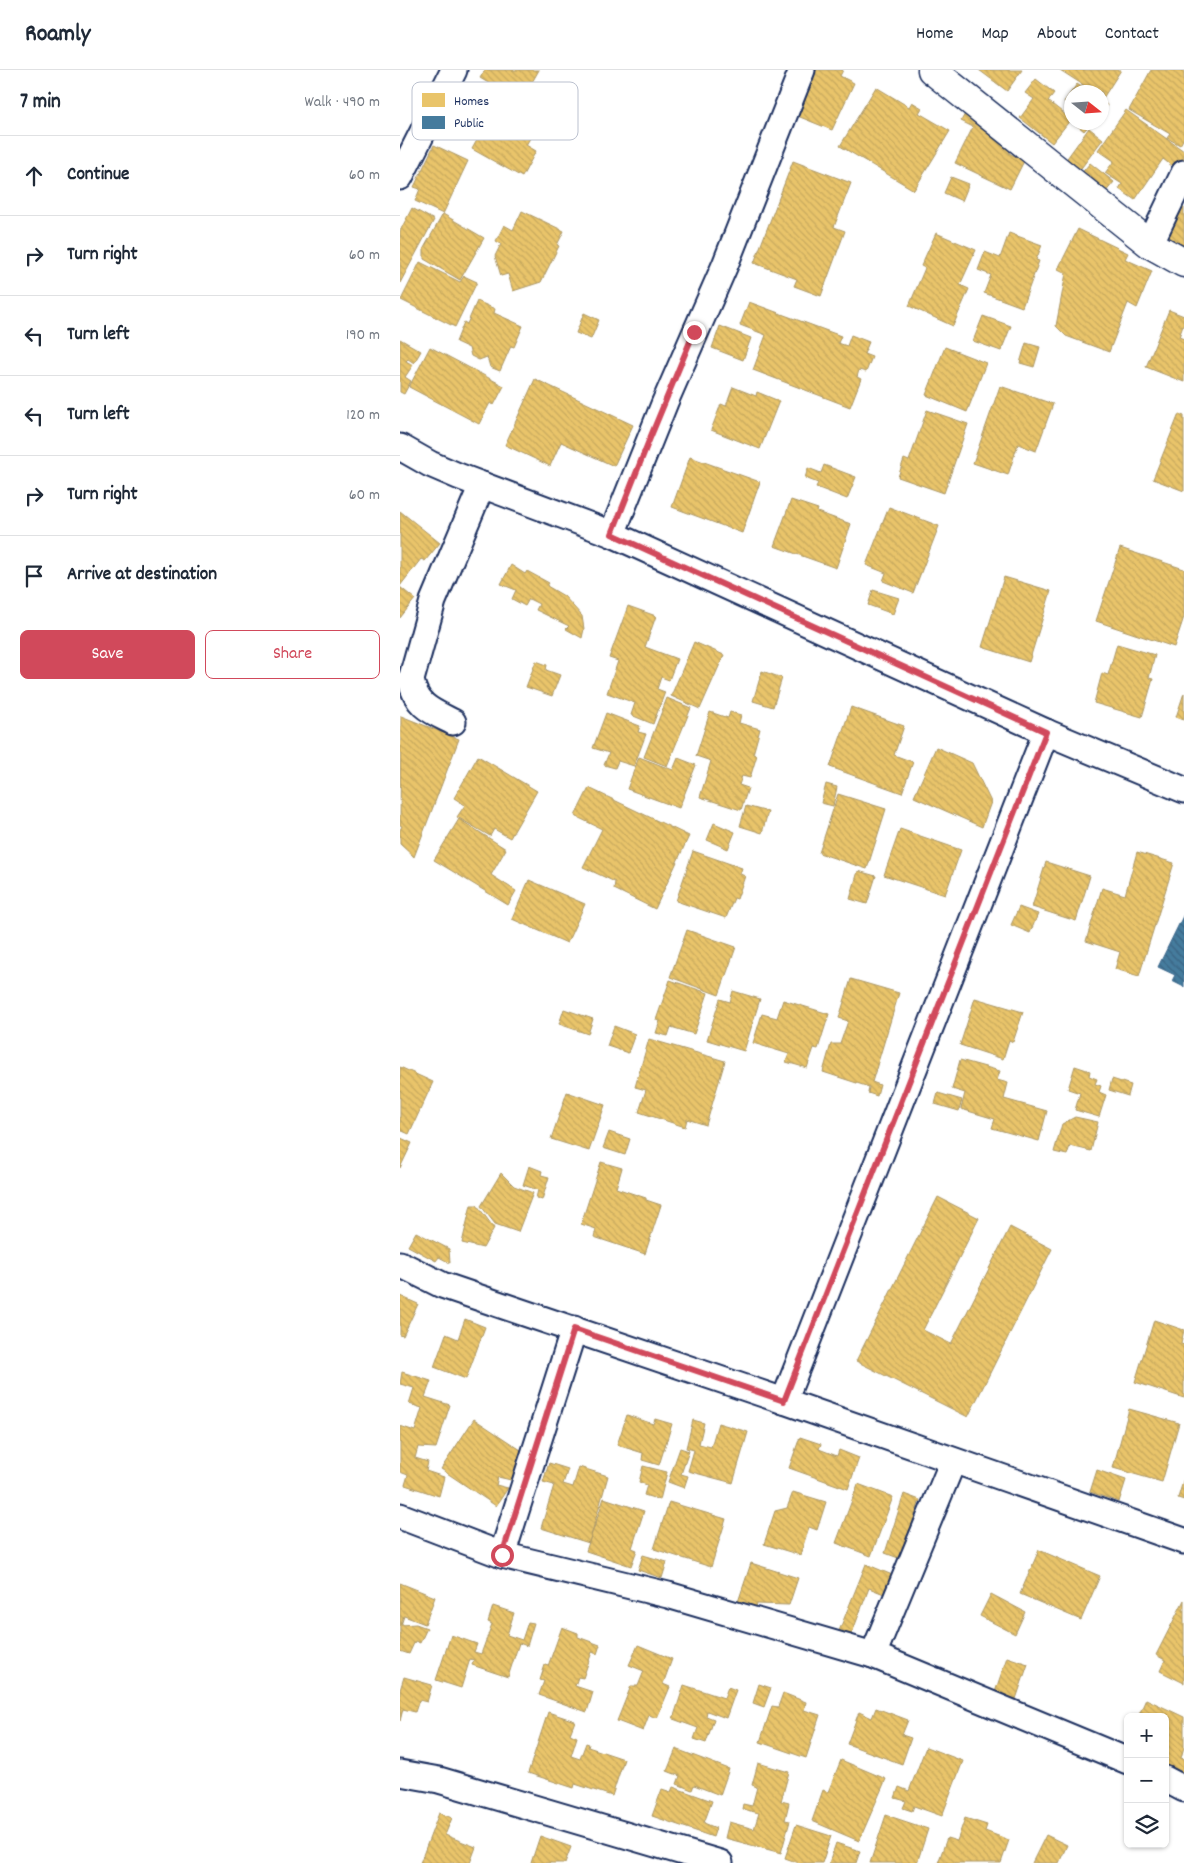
<!DOCTYPE html>
<meta charset="utf-8">
<style>
:root{--surface:#fff;--page:#f2f2f3;--text:#1f2937;--muted:#747a83;--line:#e0e1e3;--accent:#d1495b}
body{margin:0;font-family:Dekko,sans-serif;background:var(--page);color:var(--text)}
.controls{position:absolute;right:15px;bottom:15px;display:grid;overflow:hidden;border-radius:8px;box-shadow:0 1px 4px #0004}
.controls button{width:45px;height:45px;display:grid;place-items:center;padding:0;border:0;border-bottom:1px solid var(--line);background:var(--surface);color:var(--text);font:25px sans-serif}
.compass{position:absolute;left:664px;top:15px;width:45px;height:45px;border-radius:50%;background:var(--surface);box-shadow:0 1px 4px #0004;rotate:107deg}
.stop{position:absolute;width:15px;height:15px;margin:-11px;border:4px solid #d1495b;border-radius:50%;background:#fff}
.stop.end{background:#d1495b;border-color:#fff;box-shadow:0 1px 5px #0008}
.list{margin:0;padding:0;list-style:none}
h2{display:flex;justify-content:space-between;align-items:center;height:65px;margin:0;padding:0 20px;font-size:21px}
h2 small{font-size:16px;font-weight:400;color:var(--muted)}
.list li{display:grid;grid-template-columns:32px 1fr auto;gap:15px;align-items:center;box-sizing:border-box;height:80px;padding:0 20px;border-top:1px solid var(--line)}
.list b{display:block;font-size:19px;white-space:nowrap}
.list em{font-size:16px;font-style:normal;color:var(--muted)}
.actions{display:flex;gap:10px;padding:15px 20px}
.actions a{flex:1;padding:11px 0;border:1px solid var(--accent);border-radius:8px;text-align:center;font-size:18px;color:var(--accent)}
.actions .main{background:var(--accent);color:#fff}
.icon{flex:none;width:28px;height:28px;fill:none;stroke:currentColor;stroke-width:2;stroke-linecap:round;stroke-linejoin:round}
.map{position:relative;flex:none;width:784px;height:1793px;overflow:hidden}
header{display:flex;align-items:center;gap:30px;box-sizing:border-box;height:70px;padding:0 25px;background:var(--surface);border-bottom:1px solid var(--line)}
header strong{font-size:24px}
nav{display:flex;gap:28px;margin-inline-start:auto;font-size:18px}
main{display:flex}
aside{flex:1;background:var(--surface)}
.map>svg:first-child{display:block}
.homes{fill:url(#homes-back-hatch);stroke:#ab9766}
.public{fill:url(#public-back-hatch);stroke:#38648a}
.lines{fill:none;stroke-linecap:round;stroke-linejoin:round}
.minor-casing{stroke:#1b2f5e;stroke-width:29}
.tertiary-casing{stroke:#1b2f5e;stroke-width:31}
.minor{stroke:#fff;stroke-width:25}
.tertiary{stroke:#fff;stroke-width:28}
.route{stroke:#d1495b;stroke-width:6}
.key{fill:#fff;stroke:#bbc1cf;stroke-width:1}
.key-label{font-size:14px;fill:#1b2f5e}
</style>
<header>
<strong>Roamly</strong>
<nav><a>Home</a><a>Map</a><a>About</a><a>Contact</a></nav>
</header>
<main>
<aside>
<h2>7 min<small>Walk · 490 m</small></h2>
<ul class="list">
<li><svg class="icon" aria-label="ahead" viewBox="0 0 24 24"><path d="M12 20V5M6 11l6-6 6 6"/></svg><div><b>Continue</b></div><em>60 m</em></li>
<li><svg class="icon" aria-label="right" viewBox="0 0 24 24"><path d="M7 20v-9h11M14 6l5 5-5 5"/></svg><div><b>Turn right</b></div><em>60 m</em></li>
<li><svg class="icon" aria-label="left" viewBox="0 0 24 24"><path d="M17 20v-9H6M10 6l-5 5 5 5"/></svg><div><b>Turn left</b></div><em>190 m</em></li>
<li><svg class="icon" aria-label="left" viewBox="0 0 24 24"><path d="M17 20v-9H6M10 6l-5 5 5 5"/></svg><div><b>Turn left</b></div><em>120 m</em></li>
<li><svg class="icon" aria-label="right" viewBox="0 0 24 24"><path d="M7 20v-9h11M14 6l5 5-5 5"/></svg><div><b>Turn right</b></div><em>60 m</em></li>
<li><svg class="icon" aria-label="arrive" viewBox="0 0 24 24"><path d="M6 21V4h12l-3 4 3 4H6"/></svg><div><b>Arrive at destination</b></div></li>
</ul>
<div class="actions"><a class="main">Save</a><a>Share</a></div>
</aside>
<div class="map">
<svg width="784" height="1793" viewBox="0 0 784 1793">
<defs>
<pattern id="homes-back-hatch" width="6" height="6" patternUnits="userSpaceOnUse" patternTransform="scale(1.25)"><rect width="6" height="6" fill="#e9c46a"/><path d="M-1 5l2 2M0 0l6 6M5-1l2 2" fill="none" stroke="#c7a95e"/></pattern>
<pattern id="public-back-hatch" width="6" height="6" patternUnits="userSpaceOnUse" patternTransform="scale(1.25)"><rect width="6" height="6" fill="#457b9d"/><path d="M-1 5l2 2M0 0l6 6M5-1l2 2" fill="none" stroke="#396583"/></pattern>
</defs>
<rect width="100%" height="100%" fill="#fff"/>
<filter id="ink" filterUnits="userSpaceOnUse"><feTurbulence type="fractalNoise" baseFrequency=".02" numOctaves="2"/><feDisplacementMap in="SourceGraphic" scale="10" xChannelSelector="R" yChannelSelector="G"/><feConvolveMatrix kernelMatrix="1 2 1 2 8 2 1 2 1" color-interpolation-filters="sRGB"/></filter>
<g filter="url(#ink)">
<g class="homes">
<path d="M85,0H139L131,14L127,12L116,30L80,8Z"/>
<path d="M416,0H443L440,6L454,13L432,60L395,45Z"/>
<path d="M579,0H622L607,21Z"/>
<path d="M660,0H721L703,28L702,22H694Z"/>
<path d="M751,0H784V68L780,75L767,68L770,64L729,40Z"/>
<path d="M636,9L654,23L648,31L671,49L652,73L620,48L634,29L625,23Z"/>
<path d="M677,14L689,22H672V37L664,32Z"/>
<path d="M476,17L509,37L512,32L522,38L519,43L550,61L514,120L440,76Z"/>
<path d="M702,31L707,35L702,44Z"/>
<path d="M726,40L784,81V89L777,100L763,89L735,130L719,119L722,114L705,103L714,91L698,80Z"/>
<path d="M566,42L584,51L580,58L613,74L609,83L624,91L610,119L555,93L573,57L561,51Z"/>
<path d="M114,43L137,56L126,75L136,81L122,107L72,79L89,49L106,58Z"/>
<path d="M673,52H688L690,54L684,61Z"/>
<path d="M689,58L703,69L679,101L665,91Z"/>
<path d="M34,75L68,91L43,144L15,131L20,119L14,117Z"/>
<path d="M393,91L451,113L434,157L445,161L421,226L394,216L397,209L354,193Z"/>
<path d="M690,93L714,112L704,124L680,105Z"/>
<path d="M551,107L569,114L562,131L544,123Z"/>
<path d="M781,137L784,138V179L764,169Z"/>
<path d="M12,138L34,150L0,213V161Z"/>
<path d="M122,141L164,161L157,175L159,176L141,212L113,221L108,204L101,206L95,186L101,174L96,171L104,155L113,160Z"/>
<path d="M43,144L84,168L60,210L24,189V178Z"/>
<path d="M678,159L728,183L725,189L752,201L737,238L728,233L709,282L666,266L656,256L666,203L658,199Z"/>
<path d="M536,163L576,180L560,215L569,219L553,256L509,236L525,198L521,196Z"/>
<path d="M609,163L642,175L636,190L639,191L622,237L584,223L591,205L578,200L585,182L600,188Z"/>
<path d="M20,192L60,212L64,206L77,212L55,257L1,230Z"/>
<path d="M77,231L95,239L94,243L123,256L114,277L111,276L100,301L90,297L87,287L79,290L71,286L69,278L56,272L64,252L67,254Z"/>
<path d="M349,232L441,266L438,273L447,276L451,265L469,272L464,284L472,287L466,302L459,300L457,307L461,309L450,337L353,300L366,265L340,255Z"/>
<path d="M769,240L784,246V253L779,267L784,269V312L746,297Z"/>
<path d="M184,243L199,250L191,269L176,263Z"/>
<path d="M583,246L611,256L601,281L573,271Z"/>
<path d="M320,256L351,268L343,290L312,278Z"/>
<path d="M0,269L21,281L14,293L8,289L6,291L13,295L5,307L11,311L4,324L0,322Z"/>
<path d="M626,273L640,277L634,297L620,293Z"/>
<path d="M30,277L104,316L94,335L90,333L79,354L9,317Z"/>
<path d="M545,277L586,293L567,342L526,325Z"/>
<path d="M135,309L233,355L214,396L161,372L150,396L105,375Z"/>
<path d="M600,316L653,334L636,381L618,374L608,405L573,393Z"/>
<path d="M333,317L356,326L357,322L379,331L360,379L311,360L321,334L326,336Z"/>
<path d="M527,340L568,354L544,423L498,407L504,389L509,391Z"/>
<path d="M779,344L784,346V421L753,409Z"/>
<path d="M290,387L360,412L342,463L272,437Z"/>
<path d="M424,395L456,407L447,429L416,417L418,413L405,408L408,398L421,403Z"/>
<path d="M391,430L418,439L417,442L451,454L436,498L374,476Z"/>
<path d="M489,437L539,456L513,523L483,511L486,503L466,495Z"/>
<path d="M0,441L40,473L25,491L21,489L0,516Z"/>
<path d="M720,478L784,499V547L774,577L696,551Z"/>
<path d="M111,495L125,504L127,501L149,513L147,516L164,526L182,546L184,559L182,568L166,559L169,556L136,540L139,534L129,529L125,536L112,529L116,520L101,514Z"/>
<path d="M604,507L651,521L629,592L582,577Z"/>
<path d="M0,517L15,529L0,548Z"/>
<path d="M473,520L499,528L493,544L468,535Z"/>
<path d="M228,536L256,546L245,577L277,589L269,610L261,607L257,619L265,622L253,654L231,645L235,633L207,623L218,591L209,588Z"/>
<path d="M294,572L324,585L300,639L271,626Z"/>
<path d="M717,574L755,585L749,608L753,609L742,647L694,633L702,603L708,605Z"/>
<path d="M136,591L147,595L146,600L160,605L152,626L126,617Z"/>
<path d="M362,601L382,608L373,637L353,631Z"/>
<path d="M784,623V650L776,647Z"/>
<path d="M267,628L291,638L267,696L244,687Z"/>
<path d="M451,637L504,656L494,685L513,692L502,723L430,697Z"/>
<path d="M310,642L328,648L330,642L341,645L339,653L360,659L353,684L357,685L350,708L342,706L339,715L348,718L341,740L300,727L311,691L296,686Z"/>
<path d="M206,643L240,656L238,662L246,664L234,696L218,691L215,698L204,695L209,683L193,678Z"/>
<path d="M1,646L59,669L14,787L0,774V760L2,756L0,755Z"/>
<path d="M536,677L572,693L591,732L582,757L514,727Z"/>
<path d="M78,686L137,721L110,768L94,759L90,766L57,747L65,735L54,728Z"/>
<path d="M239,687L273,700L278,688L296,695L279,738L227,719Z"/>
<path d="M426,714L437,717L433,736L421,733Z"/>
<path d="M189,718L289,766L255,839L214,819L215,812L183,797L202,759L175,746Z"/>
<path d="M438,724L486,739L467,799L419,783Z"/>
<path d="M346,736L368,742L362,763L340,756Z"/>
<path d="M59,749L106,779L91,805L116,821L108,835L34,790Z"/>
<path d="M314,753L335,762L328,779L307,770Z"/>
<path d="M500,759L561,780L545,825L484,805Z"/>
<path d="M293,781L342,798L340,804L345,806L337,829L334,828L326,848L276,831Z"/>
<path d="M737,782L774,793L739,906L715,899L720,882L686,871L702,818L725,825Z"/>
<path d="M646,792L690,806L676,851L632,837Z"/>
<path d="M458,801L476,806L467,834L450,829Z"/>
<path d="M129,810L185,834L167,873L112,849Z"/>
<path d="M619,837L638,844L630,863L611,855Z"/>
<path d="M287,860L336,877L319,925L270,907Z"/>
<path d="M451,909L499,923L472,1012L480,1015L477,1026L468,1023L469,1017L423,1002L431,974H440L448,951L439,948Z"/>
<path d="M270,910L308,923L294,964L271,957L268,966L256,963L260,951L256,950Z"/>
<path d="M333,921L360,929L344,981L307,970L320,929L330,932Z"/>
<path d="M575,928L623,942L613,972L609,970L603,989L560,975Z"/>
<path d="M383,930L429,944L418,979L414,978L407,998L386,992L389,984L353,973L362,944L377,948Z"/>
<path d="M164,939L193,949L188,964L159,954Z"/>
<path d="M214,956L235,964L228,983L207,976Z"/>
<path d="M249,969L325,991L306,1055L287,1049L285,1057L239,1042L246,1020L235,1017Z"/>
<path d="M560,990L600,1001L597,1010L608,1013L604,1029L647,1041L639,1071L592,1058L595,1049L561,1039L565,1023L552,1019Z"/>
<path d="M675,996L690,1001L689,1006L697,1009L695,1014L701,1016L699,1022L706,1025L699,1047L675,1040L680,1023L668,1019Z"/>
<path d="M0,997L33,1012L9,1064L0,1060Z"/>
<path d="M712,1009L731,1015L728,1026L709,1020Z"/>
<path d="M167,1022L205,1035L189,1081L151,1069Z"/>
<path d="M538,1023L562,1030L559,1041L535,1034Z"/>
<path d="M675,1047L698,1052L691,1081L670,1076L667,1085L654,1082L662,1054Z"/>
<path d="M209,1062L230,1069L225,1085L203,1078Z"/>
<path d="M1,1068L12,1073L0,1098V1071Z"/>
<path d="M201,1092L222,1098L216,1118L246,1128V1130L261,1135L245,1184L194,1167L196,1159L181,1154Z"/>
<path d="M129,1096L142,1101L141,1105L149,1107L142,1130L136,1128L138,1120L123,1115Z"/>
<path d="M101,1103L114,1116L133,1123L118,1162L95,1154L81,1136Z"/>
<path d="M538,1127L579,1148L523,1260L551,1274L610,1157L652,1179L568,1347L456,1291Z"/>
<path d="M71,1135H77L94,1158L83,1178L62,1173Z"/>
<path d="M16,1162L49,1179L50,1193L39,1187L36,1191L8,1176Z"/>
<path d="M0,1226L18,1234L3,1266L0,1265Z"/>
<path d="M65,1249L85,1257L66,1309L34,1297L46,1264L58,1269Z"/>
<path d="M754,1250L784,1260L781,1274L784,1275V1328L735,1312Z"/>
<path d="M2,1302L31,1311L25,1327L50,1335L36,1378L18,1377L15,1388L28,1392L26,1401L44,1407L39,1426L5,1415L8,1405L0,1402V1356L15,1361L22,1338L9,1334L14,1318L0,1314Z"/>
<path d="M729,1339L779,1353L762,1412L713,1398Z"/>
<path d="M227,1345L253,1354L255,1349L272,1354L259,1395L242,1390L243,1383L217,1375Z"/>
<path d="M74,1349L127,1384L111,1410L98,1407L96,1415L108,1418L96,1436L41,1399Z"/>
<path d="M293,1350L304,1353L299,1374L311,1377L318,1353L348,1362L333,1413L288,1401L294,1380L286,1378Z"/>
<path d="M400,1367L421,1374L419,1379L437,1386L439,1380L459,1388L448,1419L389,1398Z"/>
<path d="M280,1378L289,1381L281,1404L288,1406L284,1418L268,1412Z"/>
<path d="M149,1393L168,1399L163,1414L173,1417L179,1397L208,1406L189,1473L141,1458L154,1415L143,1412Z"/>
<path d="M243,1396L267,1402L260,1430L244,1425L247,1415L239,1412Z"/>
<path d="M697,1400L726,1410L719,1432L690,1422Z"/>
<path d="M784,1408V1430L778,1428Z"/>
<path d="M458,1414L493,1427L471,1486L436,1473Z"/>
<path d="M393,1422L426,1432L417,1460L409,1457L400,1485L364,1474L375,1441L387,1438Z"/>
<path d="M504,1424L520,1430L501,1489L485,1483Z"/>
<path d="M204,1428L244,1441L232,1478L237,1480L231,1496L186,1481Z"/>
<path d="M269,1432L326,1449L311,1497L254,1479Z"/>
<path d="M639,1480L700,1506L681,1550L620,1524Z"/>
<path d="M243,1485L267,1492L262,1508L238,1500Z"/>
<path d="M351,1493L398,1508L389,1535L357,1534L354,1544L336,1538Z"/>
<path d="M466,1494L497,1507L489,1526L469,1518L449,1571L437,1566Z"/>
<path d="M0,1513L35,1527L25,1554L4,1546L1,1555L16,1554L27,1558L20,1573L15,1571L9,1584L0,1581Z"/>
<path d="M591,1524L625,1542L615,1564L580,1546Z"/>
<path d="M784,1530V1613L760,1601L765,1590L756,1585Z"/>
<path d="M93,1536L114,1543L107,1565L122,1570L128,1552L134,1553L127,1576L119,1573L108,1607L72,1595L74,1590L70,1589L61,1618L36,1610L51,1565L77,1574L74,1582L81,1584L92,1554L88,1552Z"/>
<path d="M162,1557L178,1563V1567L200,1575L197,1584L192,1582L183,1608L178,1607L175,1616L193,1622L187,1642L139,1625L144,1611L140,1610L145,1595L148,1596Z"/>
<path d="M238,1575L272,1589L263,1614L270,1617L257,1648L249,1645L243,1661L217,1651L231,1616H238L244,1601L229,1595Z"/>
<path d="M607,1587L628,1594L615,1632L594,1625Z"/>
<path d="M4,1607L32,1615L27,1632L19,1630L15,1642L3,1639L0,1651V1620Z"/>
<path d="M359,1614L371,1618L364,1637L353,1633Z"/>
<path d="M284,1615L324,1628L328,1617L336,1620L326,1648L307,1641L306,1646L314,1649L306,1673L294,1669L298,1658L273,1649Z"/>
<path d="M383,1623L406,1632L404,1640L420,1645L406,1688L360,1672L372,1636L378,1637Z"/>
<path d="M746,1629L784,1647V1677L781,1688L784,1689V1703L765,1694V1647H738Z"/>
<path d="M476,1638L508,1650L502,1665L511,1668L502,1694L447,1674L459,1642L472,1648Z"/>
<path d="M148,1642L175,1651L170,1664L177,1667L171,1686L180,1689L186,1673L189,1674L188,1677L224,1689L212,1726L175,1714L174,1718L128,1703Z"/>
<path d="M526,1677L563,1691L542,1746L514,1736L512,1741L503,1738L506,1731L495,1728L499,1717L509,1721Z"/>
<path d="M276,1679L329,1699L320,1725L294,1715L292,1720L277,1714L280,1706L267,1701Z"/>
<path d="M441,1690L486,1709L459,1771L412,1751L423,1720L428,1722Z"/>
<path d="M358,1693L389,1702L381,1731L389,1733L385,1750L390,1751L381,1783L325,1768L329,1752L354,1759L359,1743L342,1739L343,1734L352,1736L357,1717L352,1715Z"/>
<path d="M273,1717L312,1731L304,1753L316,1758L313,1767L252,1746L262,1719L271,1722Z"/>
<path d="M39,1743L52,1748L45,1765L76,1777L70,1793H20Z"/>
<path d="M486,1745L528,1759L517,1793H470Z"/>
<path d="M565,1748L587,1755L585,1761L609,1770L601,1793H538L547,1768L557,1771Z"/>
<path d="M396,1755L431,1766L422,1793H399L385,1788Z"/>
<path d="M646,1765L667,1775L659,1793H632Z"/>
<path d="M140,1766L171,1777L165,1793H131Z"/>
<path d="M436,1773L460,1781L456,1793H429Z"/>
</g>
<path class="public" d="M784,844V917L772,911L775,905L758,897Z"/>
<g class="lines">
<defs>
<g id="minor">
<path d="M0,107L54,0"/>
<path d="M750,174L784,103"/>
<path d="M0,377L30,394L58,406L212,464L646,662L784,720"/>
<path d="M212,464L265,332L325,195L402,0"/>
<path d="M53,652C31,641 16,636 11,610L33,531L82,415"/>
<path d="M0,1194L42,1215L384,1331L784,1471"/>
<path d="M384,1331L646,662"/>
<path d="M0,1446L102,1485L268,1525L473,1585L728,1691"/>
<path d="M102,1485L174,1259"/>
<path d="M473,1585L553,1391"/>
<path d="M0,1703L39,1710L320,1793"/>
<path d="M765,1709L784,1719"/>
</g>
<path id="tertiary" d="M532,0L750,174L784,193"/>
</defs>
<use href="#minor" class="minor-casing"/>
<use href="#tertiary" class="tertiary-casing"/>
<use href="#minor" class="minor"/>
<use href="#tertiary" class="tertiary"/>
</g>
</g>
<g class="lines" filter="url(#ink)">
<path class="route" d="M102,1485L174,1259L384,1331L646,662L212,464L248,373L294,262"/>
</g>
<rect x="12" y="12" width="166" height="58" rx="8" class="key"/>
<rect x="22" y="23" width="23" height="14" fill="#e9c46a"/>
<rect x="22" y="46" width="23" height="13" fill="#457b9d"/>
<g class="key-label">
<text x="54" y="35">Homes</text>
<text x="54" y="57">Public</text>
</g>
</svg>
<div class="controls">
<button>+</button>
<button>−</button>
<button><svg class="icon" aria-label="layers" viewBox="0 0 24 24"><path d="M12 4l9 5-9 5-9-5zM3 14l9 5 9-5"/></svg></button>
</div>
<svg class="compass" viewBox="-18 -18 36 36"><path d="M0-13l5 13h-10z" fill="#e53935"/><path d="M0 13l5-13h-10z" fill="#747a83"/></svg>
<div class="stop" style="left:102px;top:1485px"></div>
<div class="stop end" style="left:294px;top:262px"></div>
</div>
</main>
